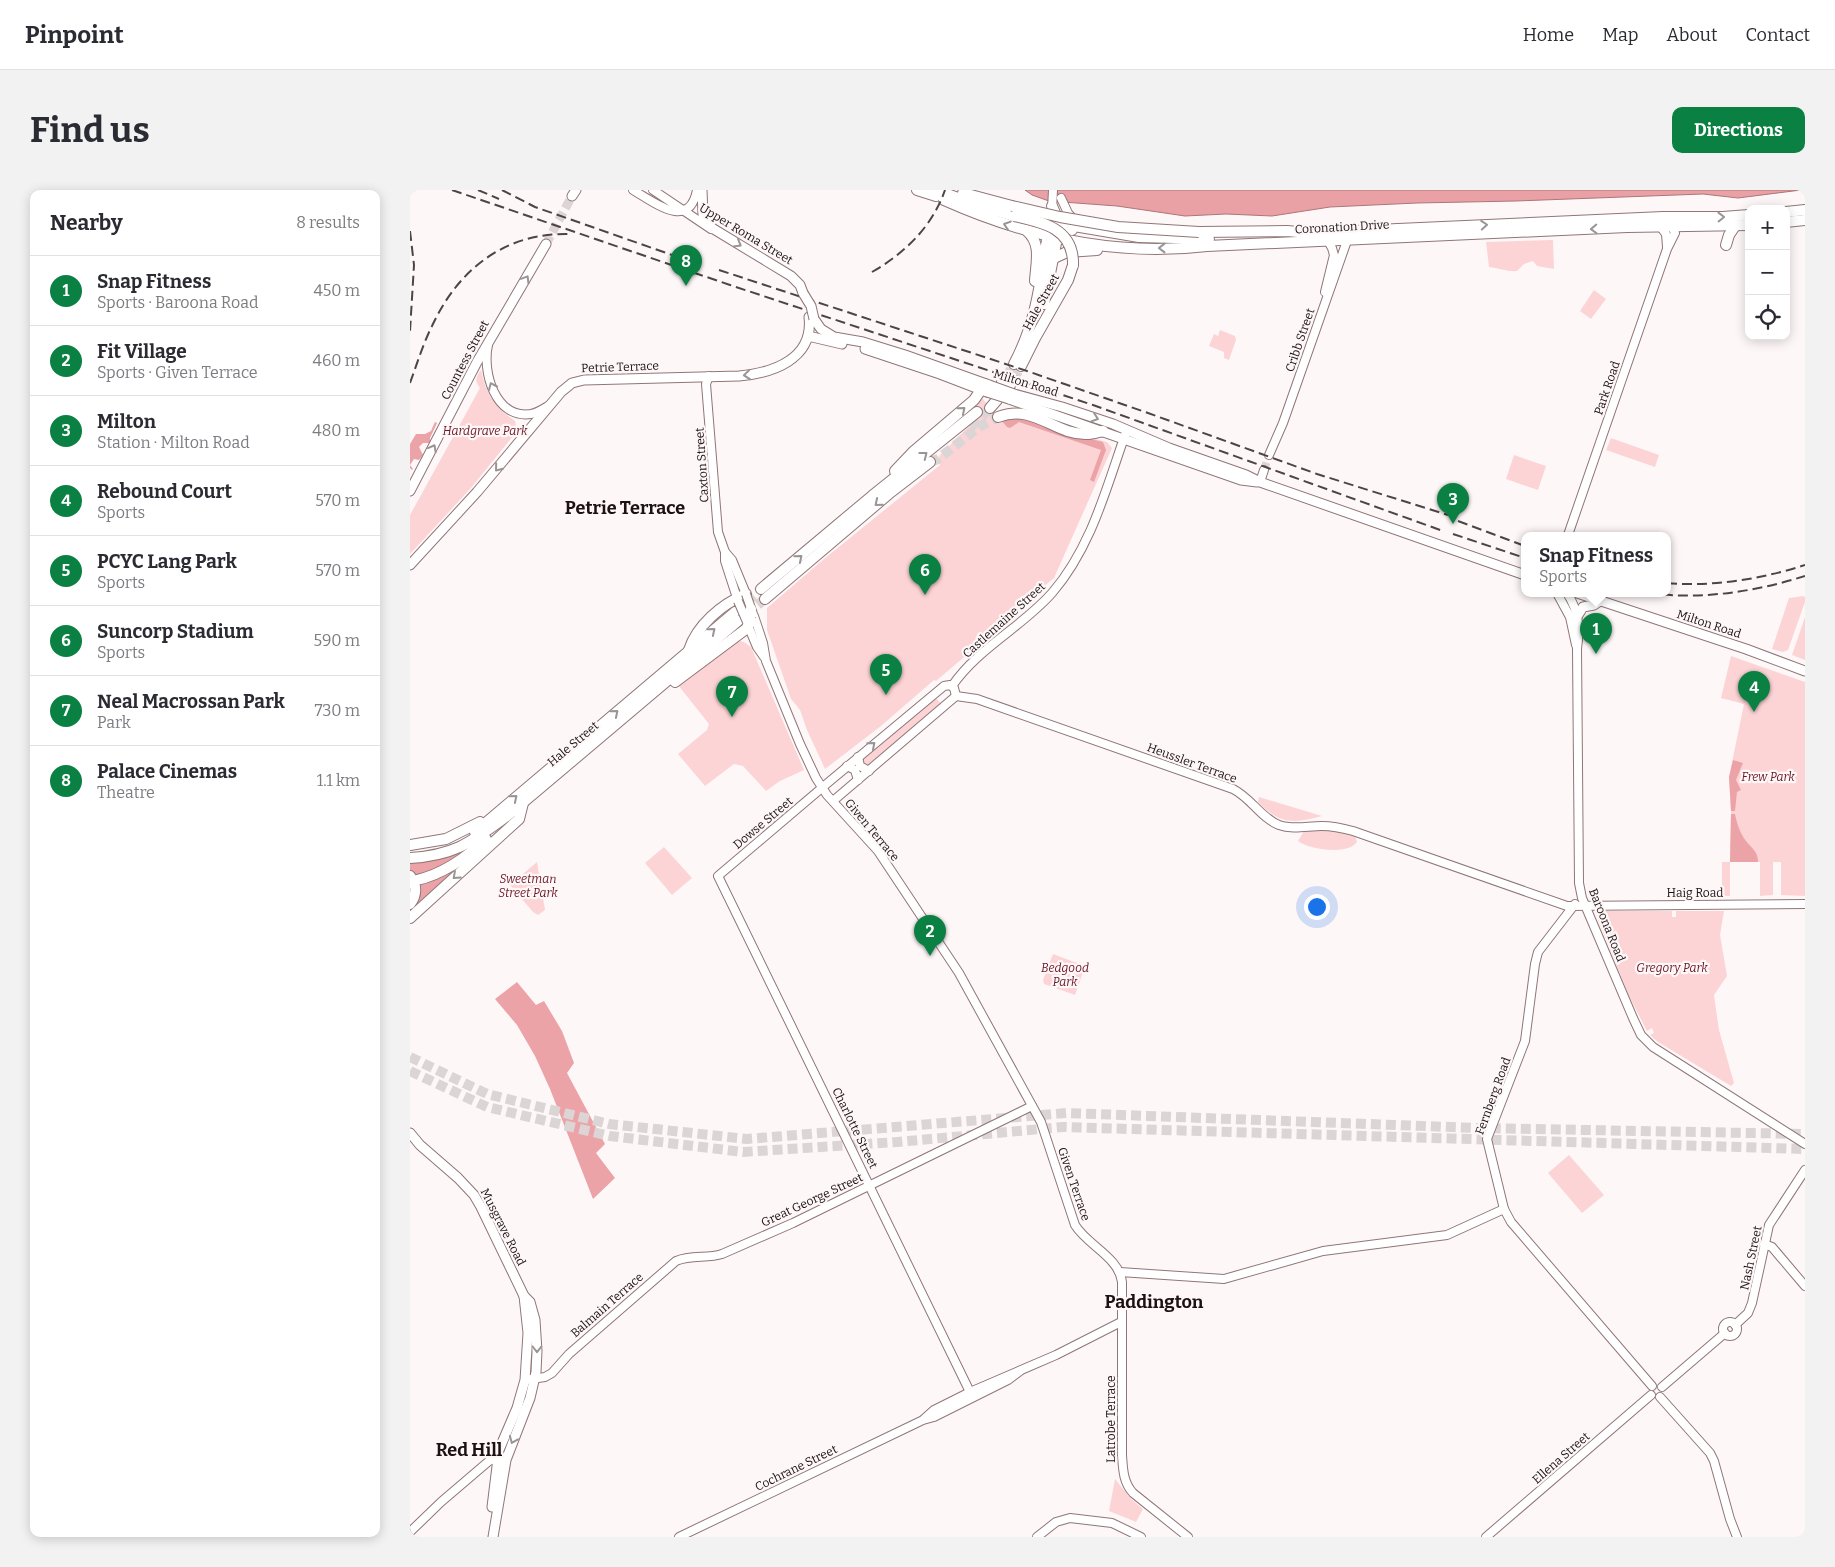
<!DOCTYPE html>
<meta charset="utf-8">
<style>
:root{--surface:#fff;--page:#f2f2f3;--text:#2b2b33;--muted:#7c7c81;--line:#e1e1e2;--accent:#0b8043}
body{margin:0;font-family:Bitter,serif;background:var(--page);color:var(--text)}
.controls{position:absolute;right:15px;top:15px;display:grid;overflow:hidden;border-radius:10px;box-shadow:0 2px 12px #0003}
.controls button{width:45px;height:45px;display:grid;place-items:center;padding:0;border:0;border-bottom:1px solid var(--line);background:var(--surface);color:var(--text);font:25px sans-serif}
.you{position:absolute;left:906px;top:716px;width:18px;height:18px;margin:-12px;border:4px solid #fff;border-radius:50%;background:#1a73e8;box-shadow:0 0 0 8px #1a73e833}
.badge{display:grid;place-items:center;width:32px;height:32px;border-radius:50%;background:var(--accent);color:#fff;font-size:16px;font-weight:700}
.pin{position:absolute;translate:-50% -41px;filter:drop-shadow(0 1px 2px #0008)}
.pin::after{content:'';position:absolute;top:26px;width:18px;height:15px;background:inherit;clip-path:polygon(0 0,100% 0,50% 100%)}
.popup{position:absolute;left:1111px;top:342px;width:150px;height:65px;box-sizing:border-box;display:grid;place-content:center;border-radius:10px;background:var(--surface);filter:drop-shadow(0 1px 4px #0005);font-size:16px;white-space:nowrap;color:var(--muted)}
.popup b{font-size:19px;color:var(--text)}
.popup::after{content:'';position:absolute;left:50%;top:100%;margin-left:-10px;border:10px solid transparent;border-top-color:var(--surface)}
.list{margin:0;padding:0;list-style:none}
h2{display:flex;justify-content:space-between;align-items:center;height:65px;margin:0;padding:0 20px;font-size:21px}
h2 small{font-size:16px;font-weight:400;color:var(--muted)}
.list li{display:grid;grid-template-columns:32px 1fr auto;gap:15px;align-items:center;box-sizing:border-box;height:70px;padding:0 20px;border-top:1px solid var(--line)}
.list b{display:block;font-size:19px;white-space:nowrap}
.list p{margin:0;font-size:16px;white-space:nowrap;color:var(--muted)}
.list em{font-size:16px;font-style:normal;color:var(--muted)}
.icon{flex:none;width:28px;height:28px;fill:none;stroke:currentColor;stroke-width:2;stroke-linecap:round;stroke-linejoin:round}
.map{position:relative;flex:none;width:1395px;height:1347px;overflow:hidden;border-radius:10px}
header{display:flex;align-items:center;gap:30px;box-sizing:border-box;height:70px;padding:0 25px;background:var(--surface);border-bottom:1px solid var(--line)}
header strong{font-size:24px}
nav{display:flex;gap:28px;margin-inline-start:auto;font-size:18px}
.intro{display:flex;align-items:center;justify-content:space-between;box-sizing:border-box;height:120px;padding:0 30px}
h1{margin:0;font-size:35px}
.button{padding:12px 22px;border-radius:10px;background:var(--accent);color:#fff;font-size:18px;font-weight:700}
main{display:flex;gap:30px;padding:0 30px}
aside{flex:1;background:var(--surface);border-radius:10px;box-shadow:0 2px 12px #0003}
.map>svg:first-child{display:block}
.green{fill:#fdd4d6}
.forest{fill:#eca3a7}
.water{fill:#e9a1a5;stroke:#ac7679}
.lines{fill:none;stroke-linecap:round;stroke-linejoin:round}
.secondary-tunnel{stroke:#dcd5d6;stroke-width:8;stroke-dasharray:8 4;stroke-linecap:butt}
.primary-tunnel{stroke:#dcd5d6;stroke-width:9;stroke-dasharray:9 4.5;stroke-linecap:butt}
.highway-tunnel{stroke:#dcd5d6;stroke-width:10;stroke-dasharray:10 5;stroke-linecap:butt}
.secondary-casing{stroke:#907677;stroke-width:10}
.primary-casing{stroke:#907677;stroke-width:11}
.highway-casing{stroke:#907677;stroke-width:12}
.secondary{stroke:#fff;stroke-width:8}
.primary{stroke:#fff;stroke-width:9}
.highway{stroke:#fff;stroke-width:10}
.rail{stroke:#4d4445;stroke-width:2;stroke-dasharray:10 5;stroke-linecap:butt}
.secondary-bridge-casing{stroke:#907677;stroke-width:10;stroke-linecap:butt}
.primary-bridge-casing{stroke:#907677;stroke-width:11;stroke-linecap:butt}
.highway-bridge-casing{stroke:#907677;stroke-width:12;stroke-linecap:butt}
.secondary-bridge{stroke:#fff;stroke-width:8}
.primary-bridge{stroke:#fff;stroke-width:9}
.highway-bridge{stroke:#fff;stroke-width:10}
.oneway{stroke:#999495}
.labels{text-anchor:middle;dominant-baseline:central;stroke-width:4.5;stroke-linejoin:round;paint-order:stroke}
.street-label{font-size:12px;fill:#1c1213;stroke:#fef7f8}
.park-label{font-size:12px;font-style:italic;fill:#6a1626;stroke:#fef7f8}
.district-label{font-size:18px;font-weight:bold;fill:#1c1213;stroke:#fef7f8}
</style>
<header>
<strong>Pinpoint</strong>
<nav><a>Home</a><a>Map</a><a>About</a><a>Contact</a></nav>
</header>
<div class="intro"><h1>Find us</h1><a class="button">Directions</a></div>
<main>
<aside>
<h2>Nearby<small>8 results</small></h2>
<ul class="list">
<li><span class="badge">1</span><div><b>Snap Fitness</b><p>Sports · Baroona Road</p></div><em>450 m</em></li>
<li><span class="badge">2</span><div><b>Fit Village</b><p>Sports · Given Terrace</p></div><em>460 m</em></li>
<li><span class="badge">3</span><div><b>Milton</b><p>Station · Milton Road</p></div><em>480 m</em></li>
<li><span class="badge">4</span><div><b>Rebound Court</b><p>Sports</p></div><em>570 m</em></li>
<li><span class="badge">5</span><div><b>PCYC Lang Park</b><p>Sports</p></div><em>570 m</em></li>
<li><span class="badge">6</span><div><b>Suncorp Stadium</b><p>Sports</p></div><em>590 m</em></li>
<li><span class="badge">7</span><div><b>Neal Macrossan Park</b><p>Park</p></div><em>730 m</em></li>
<li><span class="badge">8</span><div><b>Palace Cinemas</b><p>Theatre</p></div><em>1.1 km</em></li>
</ul>
</aside>
<div class="map">
<svg width="1395" height="1347" viewBox="0 0 1395 1347">
<rect width="100%" height="100%" fill="#fef7f8"/>
<g class="green">
<path d="M1143,50L1144,79L1127,76L1123,71L1114,74L1107,81C1098,82 1089,78 1079,77L1076,52Z"/>
<path d="M1184,100L1196,109L1181,129L1170,121Z"/>
<path d="M810,140L825,146L826,150L819,170L814,168V162L799,156L804,144L808,146Z"/>
<path d="M71,180L75,195L80,206L93,222L105,231L107,241L61,298L0,364V325L70,198C64,191 66,187 71,180Z"/>
<path d="M571,207L590,229L599,225L697,252L702,258L644,388L619,409L620,411L526,491L524,490L471,536L415,579L397,540L390,520L381,509L357,440V418L414,369L530,275L529,266L560,235L519,268L524,276H523L517,268L570,224L563,216Z"/>
<path d="M1201,248L1249,265L1245,277L1196,260Z"/>
<path d="M1104,265L1136,276L1128,300L1096,289Z"/>
<path d="M1393,406L1395,407V412L1378,460L1373,462L1362,459L1379,408Z"/>
<path d="M1395,427V470L1382,465Z"/>
<path d="M329,451L334,452L341,457L394,580L370,591L356,601L333,576L324,574L295,596L268,564L297,540L299,534L268,495Z"/>
<path d="M1321,466L1395,492V706L1371,705V672H1363V705L1350,706V672H1320V706H1312V672H1320L1321,621L1319,587L1334,514L1311,508Z"/>
<path d="M525,507L532,515L459,577L453,576L450,569Z"/>
<path d="M849,607L912,626C884,634 869,634 848,612Z"/>
<path d="M921,639L945,646L947,652C945,654 943,656 941,657C927,663 899,659 888,651L894,641Z"/>
<path d="M254,657L282,688L262,705L235,673Z"/>
<path d="M127,672L135,720L128,725L123,722L100,695Z"/>
<path d="M1193,721H1262V727H1266V721H1314L1310,745L1317,786L1304,805L1309,840L1324,893L1321,896L1248,852L1240,845L1244,843L1242,838L1237,841L1219,806L1188,730Z"/>
<path d="M643,764L675,776L665,805L634,794L633,790Z"/>
<path d="M1159,965L1194,1005L1172,1023L1138,983Z"/>
<path d="M705,1289L721,1309L733,1319L726,1332L699,1321Z"/>
</g>
<g class="forest">
<path d="M608,225L657,243L693,252L696,260L684,292L680,290L691,260L609,232L600,238L597,237L591,230Z"/>
<path d="M25,232L27,233L20,248V253H13L9,257L13,265L9,270L4,269L0,275L3,279L2,280L0,278V254L6,244H15L21,241Z"/>
<path d="M1323,570L1333,573L1326,590L1331,600L1327,602L1325,621H1321L1319,587Z"/>
<path d="M1321,624H1325C1327,634 1330,643 1336,651C1342,659 1348,661 1348,672H1320Z"/>
<path d="M69,651L52,667L5,688L0,682V671Z"/>
<path d="M55,671L0,724V718L8,693Z"/>
<path d="M107,792L126,815L134,811L152,841L164,873L157,883L195,954L186,963L205,988L183,1009L140,899L125,866L107,835L85,809Z"/>
</g>
<path class="water" d="M615,0H1391L1328,8L1293,4L1106,11L1007,13L920,17L862,26L816,24L775,26L707,16L639,11L622,5Z"/>
<g class="lines">
<path class="secondary-tunnel" d="M854,280L859,265"/>
<path class="primary-tunnel" d="M136,54L162,6"/>
<g class="highway-tunnel">
<path d="M596,188L604,174"/>
<path d="M603,190L611,176"/>
<path d="M561,237L580,218"/>
<path d="M520,272L528,269L569,237L588,227"/>
<path d="M325,422L351,399"/>
<path d="M336,424L355,409"/>
<path d="M0,867L77,904L199,934L337,949L657,923L1067,938L1395,944"/>
<path d="M0,881L77,917L200,946L333,962L487,952L653,937L1395,959"/>
</g>
<defs>
<g id="secondary">
<path d="M223,0C244,12 279,41 287,0"/>
<path d="M243,0L301,39"/>
<path d="M651,8L658,23L664,30"/>
<path d="M642,20L643,0"/>
<path d="M1250,36L1256,44L1257,57"/>
<path d="M915,102L924,65L922,58L917,49"/>
<path d="M78,155C72,182 85,229 121,224C127,223 133,219 138,216"/>
<path d="M299,186L296,194L308,342L315,362L322,370L336,404"/>
<path d="M859,265L873,233L939,45"/>
<path d="M850,292L854,280"/>
<path d="M1158,345L1257,59L1265,43L1260,32"/>
<path d="M315,362V371L328,411"/>
<path d="M1147,403L1160,427L1166,455"/>
<path d="M1157,403C1169,421 1170,438 1167,459L1169,693L1172,708L1223,828L1231,845L1243,857L1395,954"/>
<path d="M344,426L353,453L356,471L390,554L406,588L417,605L468,661L549,783L631,932L665,1035C677,1055 709,1067 712,1092V1265C713,1279 713,1292 723,1303L778,1347"/>
<path d="M337,433L347,457L354,467"/>
<path d="M542,496C568,458 612,437 642,403C681,358 696,299 715,245"/>
<path d="M546,506L567,509L823,599C841,608 851,628 869,635C883,640 897,636 912,636C922,636 932,638 943,641L1157,716L1395,714"/>
<path d="M546,506L544,498L540,495L534,496L420,591L308,686L560,1202"/>
<path d="M448,567L450,576L459,581"/>
<path d="M437,576L445,580L448,590"/>
<path d="M423,611L546,506"/>
<path d="M1165,714L1128,762L1125,774L1115,851L1077,949L1094,1019L1101,1032L1242,1196"/>
<path d="M1354,1054L1362,1057L1395,1096"/>
<path d="M710,1082L814,1089L913,1061L1037,1045L1094,1019"/>
<circle cx="1320" cy="1139" r="7"/>
<path d="M1325,1135L1338,1123L1342,1113L1359,1035L1395,980"/>
<path d="M115,1190L135,1187L142,1183L159,1164L266,1071C281,1064 297,1069 312,1064L383,1033L622,916"/>
<path d="M1252,1197L1315,1143"/>
<path d="M1250,1207L1300,1263L1304,1271L1320,1329L1327,1347"/>
<path d="M514,1229L524,1220L560,1202L646,1165L711,1132"/>
<path d="M0,1342L31,1312L79,1271L88,1267"/>
<path d="M269,1347L513,1230L524,1227L598,1190L610,1181"/>
<path d="M627,1347L646,1332L660,1328L702,1333L731,1347"/>
<path d="M1076,1347L1241,1205"/>
</g>
<g id="primary">
<path d="M292,0L293,25L302,38L381,86L390,95L393,103"/>
<path d="M162,6L166,0"/>
<path d="M404,129L411,139L424,147L453,152L495,165L579,195"/>
<path d="M398,146L432,154"/>
<path d="M455,159L530,184L577,202"/>
<path d="M604,204L652,217L703,234L759,258L836,285L850,292L1115,385"/>
<path d="M599,209L831,290L847,292"/>
<path d="M0,301L67,172L136,54"/>
<path d="M0,375L67,302L151,202L162,193L174,190L329,186C363,183 404,169 399,127"/>
<path d="M1167,403L1336,459L1395,481"/>
<path d="M1168,425L1173,417L1184,415L1190,411"/>
<path d="M0,943L10,955L48,988L64,1005L71,1017L114,1106L120,1112L125,1130L127,1161L126,1182L120,1208L96,1270L83,1347"/>
<path d="M82,1317L89,1260L107,1218L115,1190L118,1143L114,1106"/>
</g>
<g id="highway">
<path d="M507,0L526,6"/>
<path d="M526,0L570,16L604,26"/>
<path d="M553,3L602,16"/>
<path d="M534,10C617,47 706,67 797,56L1217,37L1339,35"/>
<path d="M642,16L648,30L662,40"/>
<path d="M1376,22L1395,20"/>
<path d="M1376,32L1395,30"/>
<path d="M617,41C632,54 626,73 625,91"/>
<path d="M789,42L877,41L899,43L1253,27H1313L1339,25"/>
<path d="M1316,55L1319,45L1325,36"/>
<path d="M636,56C644,48 653,38 664,36L729,47L799,49"/>
<path d="M644,68L657,62L687,60"/>
<path d="M634,114L647,48"/>
<path d="M604,174C626,133 630,95 637,50"/>
<path d="M611,176L625,148L658,90L663,75"/>
<path d="M592,192L596,188"/>
<path d="M600,195L603,190"/>
<path d="M580,218L587,210"/>
<path d="M588,227C624,213 644,245 677,244C682,244 688,242 693,241"/>
<path d="M485,281L504,261L564,210L575,194"/>
<path d="M351,399L462,306L567,222"/>
<path d="M355,409L481,302L520,272"/>
<path d="M279,460C287,435 312,414 336,404"/>
<path d="M265,492L336,439L339,434L340,429"/>
<path d="M65,642L325,422"/>
<path d="M0,655L36,649L70,632"/>
<path d="M0,668C46,665 61,652 97,626L328,431"/>
<path d="M0,686C7,695 7,705 0,714"/>
<path d="M7,690C33,684 57,667 76,649"/>
<path d="M0,728L109,629L113,613"/>
</g>
</defs>
<use href="#secondary" class="secondary-casing"/>
<use href="#primary" class="primary-casing"/>
<use href="#highway" class="highway-casing"/>
<use href="#secondary" class="secondary"/>
<use href="#primary" class="primary"/>
<use href="#highway" class="highway"/>
<g class="rail">
<path d="M42,0L320,95L683,215L1033,341"/>
<path d="M68,0L89,9"/>
<path d="M92,0L125,17L285,73"/>
<path d="M0,41L4,75L0,141"/>
<path d="M309,80L617,181L738,223L907,284L1038,325"/>
<path d="M462,82C495,63 522,37 535,0"/>
<path d="M0,193C7,174 13,154 22,136C49,78 96,42 161,44"/>
<path d="M1048,331L1115,356"/>
<path d="M1043,344L1115,368"/>
<path d="M1257,393C1304,397 1351,389 1395,375"/>
<path d="M1238,403C1291,410 1344,402 1395,386"/>
</g>
<defs>
<g id="secondary-bridge">
<path d="M336,404L343,424"/>
<path d="M328,411L337,432"/>
</g>
<g id="primary-bridge">
<path d="M393,103L401,116L404,129"/>
<path d="M579,195L604,204"/>
<path d="M577,202L599,209"/>
</g>
<g id="highway-bridge">
<path d="M602,16L650,27L708,37L789,42"/>
<path d="M604,26C632,32 664,38 663,75"/>
<path d="M340,429L339,424L341,419"/>
</g>
</defs>
<use href="#secondary-bridge" class="secondary-bridge-casing"/>
<use href="#primary-bridge" class="primary-bridge-casing"/>
<use href="#highway-bridge" class="highway-bridge-casing"/>
<use href="#secondary-bridge" class="secondary-bridge"/>
<use href="#primary-bridge" class="primary-bridge"/>
<use href="#highway-bridge" class="highway-bridge"/>
</g>
<defs><path id="oneway-chevron" d="M-2-3.5L2.5 0L-2 3.5" fill="none" stroke-width="1.6" stroke-linecap="round" stroke-linejoin="round" transform="scale(1.25)"/></defs>
<g class="oneway">
<use href="#oneway-chevron" transform="translate(1311 27) rotate(-1)"/>
<use href="#oneway-chevron" transform="translate(597 35) rotate(-162)"/>
<use href="#oneway-chevron" transform="translate(1074 35) rotate(-4)"/>
<use href="#oneway-chevron" transform="translate(1184 39) rotate(178)"/>
<use href="#oneway-chevron" transform="translate(328 54) rotate(30)"/>
<use href="#oneway-chevron" transform="translate(752 58) rotate(-180)"/>
<use href="#oneway-chevron" transform="translate(116 89) rotate(-59)"/>
<use href="#oneway-chevron" transform="translate(337 185) rotate(174)"/>
<use href="#oneway-chevron" transform="translate(82 196) rotate(-114)"/>
<use href="#oneway-chevron" transform="translate(552 220) rotate(-40)"/>
<use href="#oneway-chevron" transform="translate(685 228) rotate(19)"/>
<use href="#oneway-chevron" transform="translate(23 258) rotate(-62)"/>
<use href="#oneway-chevron" transform="translate(514 265) rotate(-38)"/>
<use href="#oneway-chevron" transform="translate(88 278) rotate(129)"/>
<use href="#oneway-chevron" transform="translate(468 313) rotate(140)"/>
<use href="#oneway-chevron" transform="translate(389 368) rotate(-40)"/>
<use href="#oneway-chevron" transform="translate(302 441) rotate(-40)"/>
<use href="#oneway-chevron" transform="translate(205 523) rotate(-40)"/>
<use href="#oneway-chevron" transform="translate(462 555) rotate(-40)"/>
<use href="#oneway-chevron" transform="translate(104 608) rotate(-40)"/>
<use href="#oneway-chevron" transform="translate(46 686) rotate(138)"/>
<use href="#oneway-chevron" transform="translate(127 1159) rotate(90)"/>
<use href="#oneway-chevron" transform="translate(103 1250) rotate(112)"/>
</g>
<g class="labels">
<g class="street-label">
<text transform="translate(932 37) rotate(-3)">Coronation Drive</text>
<text transform="translate(336 44) rotate(31)">Upper Roma Street</text>
<text transform="translate(631 112) rotate(-61)">Hale Street</text>
<text transform="translate(890 150) rotate(-71)">Cribb Street</text>
<text transform="translate(55 170) rotate(-62)">Countess Street</text>
<text transform="translate(210 177) rotate(-2)">Petrie Terrace</text>
<text transform="translate(616 193) rotate(17)">Milton Road</text>
<text transform="translate(1197 198) rotate(-71)">Park Road</text>
<text transform="translate(292 275) rotate(-94)">Caxton Street</text>
<text transform="translate(594 430) rotate(-42)">Castlemaine Street</text>
<text transform="translate(1299 434) rotate(18)">Milton Road</text>
<text transform="translate(163 554) rotate(-40)">Hale Street</text>
<text transform="translate(782 573) rotate(20)">Heussler Terrace</text>
<text transform="translate(353 633) rotate(-40)">Dowse Street</text>
<text transform="translate(462 640) rotate(50)">Given Terrace</text>
<text x="1285" y="703">Haig Road</text>
<text transform="translate(1197 735) rotate(68)">Baroona Road</text>
<text transform="translate(1083 906) rotate(-70)">Fernberg Road</text>
<text transform="translate(445 938) rotate(64)">Charlotte Street</text>
<text transform="translate(664 994) rotate(71)">Given Terrace</text>
<text transform="translate(402 1010) rotate(-25)">Great George Street</text>
<text transform="translate(93 1037) rotate(63)">Musgrave Road</text>
<text transform="translate(1341 1068) rotate(-78)">Nash Street</text>
<text transform="translate(197 1115) rotate(-41)">Balmain Terrace</text>
<text transform="translate(701 1229) rotate(-90)">Latrobe Terrace</text>
<text transform="translate(1151 1268) rotate(-41)">Ellena Street</text>
<text transform="translate(386 1278) rotate(-26)">Cochrane Street</text>
</g>
<g class="park-label">
<text x="75" y="241">Hardgrave Park</text>
<text x="1358" y="587">Frew Park</text>
<text x="118" y="689">Sweetman<tspan x="118" dy="14">Street Park</tspan></text>
<text x="655" y="778">Bedgood<tspan x="655" dy="14">Park</tspan></text>
<text x="1262" y="778">Gregory Park</text>
</g>
<g class="district-label">
<text x="215" y="318">Petrie Terrace</text>
<text x="744" y="1112">Paddington</text>
<text x="59" y="1260">Red Hill</text>
</g>
</g>
</svg>
<div class="controls">
<button>+</button>
<button>−</button>
<button><svg class="icon" aria-label="locate" viewBox="0 0 24 24"><circle cx="12" cy="12" r="6"/><path d="M12 2v4M12 18v4M2 12h4M18 12h4"/></svg></button>
</div>
<div class="you"></div>
<div class="pin badge" style="left:1186px;top:464px">1</div>
<div class="popup"><b>Snap Fitness</b>Sports</div>
<div class="pin badge" style="left:520px;top:766px">2</div>
<div class="pin badge" style="left:1043px;top:334px">3</div>
<div class="pin badge" style="left:1344px;top:522px">4</div>
<div class="pin badge" style="left:476px;top:505px">5</div>
<div class="pin badge" style="left:515px;top:405px">6</div>
<div class="pin badge" style="left:322px;top:527px">7</div>
<div class="pin badge" style="left:276px;top:96px">8</div>
</div>
</main>
